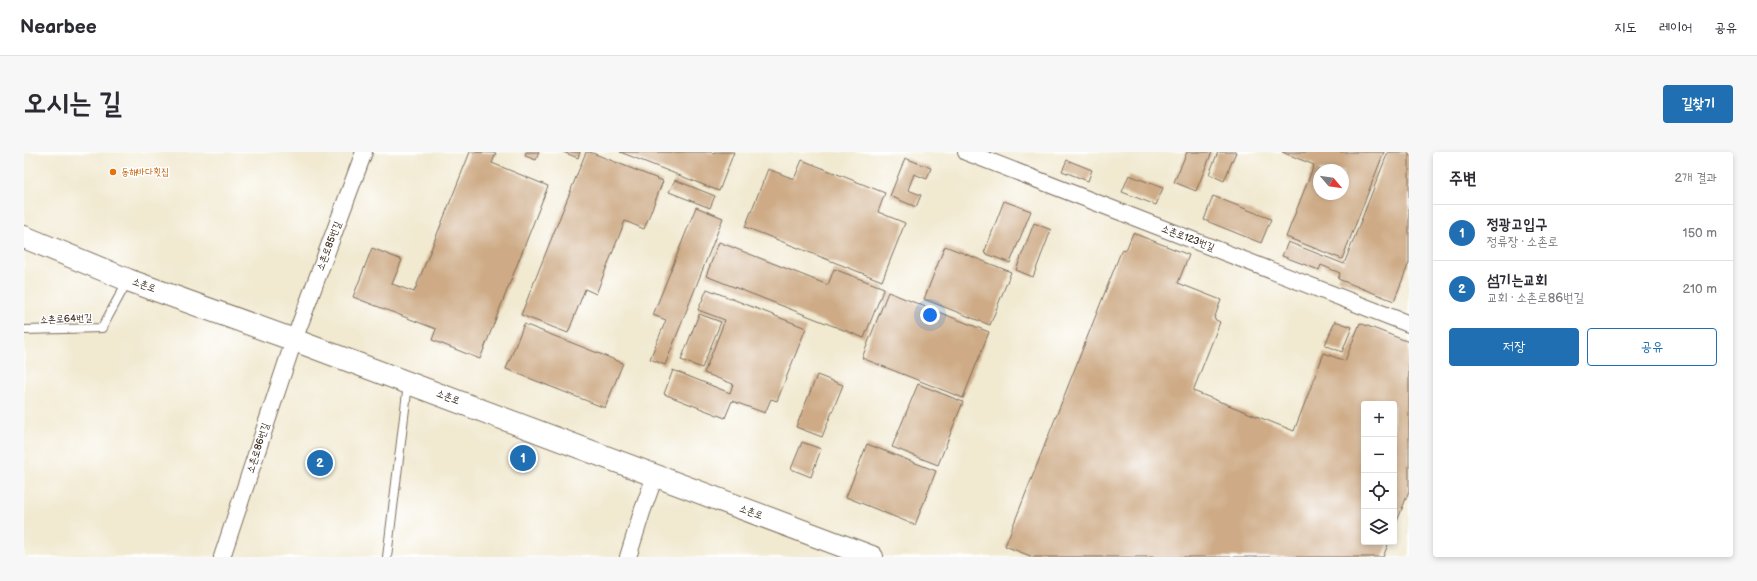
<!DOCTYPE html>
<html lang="ko">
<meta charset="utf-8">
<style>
:root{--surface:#fff;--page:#f7f7f7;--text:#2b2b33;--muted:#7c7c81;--line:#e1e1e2;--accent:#1f6fb2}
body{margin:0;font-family:"Balsamiq Sans","Poor Story",sans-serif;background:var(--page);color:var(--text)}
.controls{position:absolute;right:12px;bottom:12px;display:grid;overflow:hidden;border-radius:4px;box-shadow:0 2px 6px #0003}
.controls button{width:36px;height:36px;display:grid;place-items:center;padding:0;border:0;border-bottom:1px solid var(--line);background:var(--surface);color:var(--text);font:20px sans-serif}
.compass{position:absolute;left:1289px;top:12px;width:36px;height:36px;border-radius:50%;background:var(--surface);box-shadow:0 2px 6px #0003;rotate:119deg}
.you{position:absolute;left:906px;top:163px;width:14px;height:14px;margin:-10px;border:3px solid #fff;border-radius:50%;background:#1a73e8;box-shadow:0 0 0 6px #1a73e833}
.badge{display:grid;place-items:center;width:26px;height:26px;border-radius:50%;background:var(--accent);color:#fff;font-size:13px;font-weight:700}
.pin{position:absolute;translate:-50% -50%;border:2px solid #fff;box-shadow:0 1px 4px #0006}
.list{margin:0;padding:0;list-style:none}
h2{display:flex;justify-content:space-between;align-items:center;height:52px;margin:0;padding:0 16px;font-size:17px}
h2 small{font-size:13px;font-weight:400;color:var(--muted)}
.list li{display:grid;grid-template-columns:26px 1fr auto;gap:12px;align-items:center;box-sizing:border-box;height:56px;padding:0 16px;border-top:1px solid var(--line)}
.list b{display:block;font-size:15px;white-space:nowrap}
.list p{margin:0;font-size:13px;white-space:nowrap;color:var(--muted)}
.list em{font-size:13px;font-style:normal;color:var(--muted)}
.actions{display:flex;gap:8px;padding:12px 16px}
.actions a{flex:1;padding:9px 0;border:1px solid var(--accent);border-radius:4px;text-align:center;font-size:14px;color:var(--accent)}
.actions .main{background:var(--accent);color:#fff}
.icon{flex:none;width:22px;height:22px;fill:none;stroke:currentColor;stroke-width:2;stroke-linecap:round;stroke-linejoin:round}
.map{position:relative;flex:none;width:1385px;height:405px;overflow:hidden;border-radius:4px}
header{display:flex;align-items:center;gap:24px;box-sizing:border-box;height:56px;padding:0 20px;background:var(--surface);border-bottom:1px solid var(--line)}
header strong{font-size:19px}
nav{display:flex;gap:22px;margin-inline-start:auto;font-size:14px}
.intro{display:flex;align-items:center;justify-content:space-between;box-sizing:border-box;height:96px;padding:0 24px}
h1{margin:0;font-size:28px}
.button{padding:10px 18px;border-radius:4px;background:var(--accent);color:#fff;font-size:14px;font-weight:700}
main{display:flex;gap:24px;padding:0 24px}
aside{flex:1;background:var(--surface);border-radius:4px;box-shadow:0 2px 6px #0003}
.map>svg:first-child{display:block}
.building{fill:#ceab86;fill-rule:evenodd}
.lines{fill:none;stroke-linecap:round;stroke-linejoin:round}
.lane-casing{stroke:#7b6d5c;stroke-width:10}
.street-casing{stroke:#7b6d5c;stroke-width:18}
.secondary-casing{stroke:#7b6d5c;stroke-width:24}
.lane{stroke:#fff;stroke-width:8}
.street{stroke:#fff;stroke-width:16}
.secondary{stroke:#fff;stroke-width:22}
.food-dot{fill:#e8710a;stroke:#fff;stroke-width:1.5}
.labels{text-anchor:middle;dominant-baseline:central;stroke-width:3;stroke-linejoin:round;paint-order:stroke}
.food-label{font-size:10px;fill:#c56008;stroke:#fff;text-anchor:start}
.street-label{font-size:10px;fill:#3b2a1e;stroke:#fff}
</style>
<header>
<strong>Nearbee</strong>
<nav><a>지도</a><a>레이어</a><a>공유</a></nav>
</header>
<div class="intro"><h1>오시는 길</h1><a class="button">길찾기</a></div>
<main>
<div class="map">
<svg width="1385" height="405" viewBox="0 0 1385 405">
<rect width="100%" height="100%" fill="#fff"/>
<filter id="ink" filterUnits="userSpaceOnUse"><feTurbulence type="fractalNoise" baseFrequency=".025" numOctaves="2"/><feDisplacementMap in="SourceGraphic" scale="8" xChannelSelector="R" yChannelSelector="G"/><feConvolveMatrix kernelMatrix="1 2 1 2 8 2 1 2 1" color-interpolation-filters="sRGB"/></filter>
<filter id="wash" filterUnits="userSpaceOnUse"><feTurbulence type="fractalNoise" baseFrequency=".012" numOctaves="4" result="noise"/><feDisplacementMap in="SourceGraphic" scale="16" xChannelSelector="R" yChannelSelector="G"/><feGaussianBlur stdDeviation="0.9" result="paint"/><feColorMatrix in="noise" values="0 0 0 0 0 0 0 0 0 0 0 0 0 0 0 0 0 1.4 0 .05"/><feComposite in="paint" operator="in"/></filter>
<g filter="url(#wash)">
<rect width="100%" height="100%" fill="#f1e9d0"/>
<g id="blocks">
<g class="building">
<path d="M446,0L472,1L468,11L524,34L456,207L408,188L412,177L329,145L348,96L378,108L368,132L390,140Z"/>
<path d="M502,0H515L512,8L501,4Z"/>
<path d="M539,0H556L554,6Z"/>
<path d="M562,0H566L639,29L620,77L601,69L572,142L561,137L544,181L497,163Z"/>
<path d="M596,0H686L690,2V0H710L695,39Z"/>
<path d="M1163,0H1188L1172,39L1150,30Z"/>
<path d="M1194,0H1212L1200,29L1185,22Z"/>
<path d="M1258,0H1360L1318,107L1262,85L1290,13ZM1295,18H1319V42H1295Z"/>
<path d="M1364,0H1385V111L1370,149L1314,127L1316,121L1297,113L1295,118L1258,104L1264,90L1320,112Z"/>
<path d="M881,6L907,16L903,27L890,22L884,38L897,43L892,55L866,44Z"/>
<path d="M778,8L861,41L854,60L881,71L858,129L721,75L744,17L770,27Z"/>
<path d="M1043,8L1068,18L1064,29L1038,19Z"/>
<path d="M1105,23L1139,36L1132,53L1098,40Z"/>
<path d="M651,28L691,44L686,56L645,40Z"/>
<path d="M1189,44L1247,67L1237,91L1180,68Z"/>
<path d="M980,49L1007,59L986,111L960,101Z"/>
<path d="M672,55L699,66L641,213L626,207L642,168L629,163Z"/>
<path d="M1010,71L1027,78L1009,125L992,118Z"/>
<path d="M1109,81L1165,103L1154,131L1197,148L1190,167L1196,170L1169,239L1270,279L1300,201L1321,209L1336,171L1385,190V339L1370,377V252H1340V390H1365L1359,405H1009L981,394L1098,97L1102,98Z"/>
<path d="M695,90L804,133L810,117L860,136L840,186L682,124Z"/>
<path d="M921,94L987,120L966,173L900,147Z"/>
<path d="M683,137L782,176L753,249L747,247L741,261L708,249L701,266L640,242L649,218L706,241L709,232L680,221L701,168L674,158Z"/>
<path d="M864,140L965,180L939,246L838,206Z"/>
<path d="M675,162L697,170L678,216L657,208Z"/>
<path d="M1311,169L1328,175L1318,200L1301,193Z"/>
<path d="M500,172L599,211L581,256L482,217Z"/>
<path d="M793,223L819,233L798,285L772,275Z"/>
<path d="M894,232L939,250L914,313L868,295Z"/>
<path d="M778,290L797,297L787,325L767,317Z"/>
<path d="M843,292L912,319L891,373L822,345Z"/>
</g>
</g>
</g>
<g filter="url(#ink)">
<use href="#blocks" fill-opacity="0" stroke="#7b6d5c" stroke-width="1"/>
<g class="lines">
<defs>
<g id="lane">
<path d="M0,178L78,176L104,128"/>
<path d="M363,405L384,232"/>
</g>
<g id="street">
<path d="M942,0L1385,172"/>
<path d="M198,405L270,188L340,0"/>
<path d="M604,405L618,360L631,324"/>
</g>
<path id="secondary" d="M0,85L104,128L270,188L848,405"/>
</defs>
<use href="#lane" class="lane-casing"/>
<use href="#street" class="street-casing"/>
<use href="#secondary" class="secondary-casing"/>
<use href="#lane" class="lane"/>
<use href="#street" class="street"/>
<use href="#secondary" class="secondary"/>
</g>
</g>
<circle class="food-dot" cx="89" cy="20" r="4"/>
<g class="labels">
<g class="food-label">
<text x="97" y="20">동해바다횟집</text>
</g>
<g class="street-label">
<text transform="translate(1164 86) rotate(21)">소촌로123번길</text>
<text transform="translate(305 94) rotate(-69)">소촌로85번길</text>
<text transform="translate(120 133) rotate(20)">소촌로</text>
<text transform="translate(42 167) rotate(-2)">소촌로64번길</text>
<text transform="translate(424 245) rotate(21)">소촌로</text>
<text transform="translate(234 296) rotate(-72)">소촌로86번길</text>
<text transform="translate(727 360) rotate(20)">소촌로</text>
</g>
</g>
</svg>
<div class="controls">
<button>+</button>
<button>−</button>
<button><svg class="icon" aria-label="locate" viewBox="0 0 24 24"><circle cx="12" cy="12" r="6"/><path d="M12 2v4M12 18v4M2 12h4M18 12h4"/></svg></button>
<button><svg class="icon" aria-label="layers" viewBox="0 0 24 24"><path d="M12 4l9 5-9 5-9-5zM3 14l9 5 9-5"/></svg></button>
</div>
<svg class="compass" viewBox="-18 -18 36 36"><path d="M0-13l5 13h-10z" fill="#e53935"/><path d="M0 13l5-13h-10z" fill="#7c7c81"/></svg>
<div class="you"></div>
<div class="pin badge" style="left:499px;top:306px">1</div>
<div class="pin badge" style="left:296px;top:311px">2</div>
</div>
<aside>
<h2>주변<small>2개 결과</small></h2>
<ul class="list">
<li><span class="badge">1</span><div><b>정광고입구</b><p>정류장 · 소촌로</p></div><em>150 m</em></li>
<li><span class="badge">2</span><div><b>섬기는교회</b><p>교회 · 소촌로86번길</p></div><em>210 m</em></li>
</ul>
<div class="actions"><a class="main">저장</a><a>공유</a></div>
</aside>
</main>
